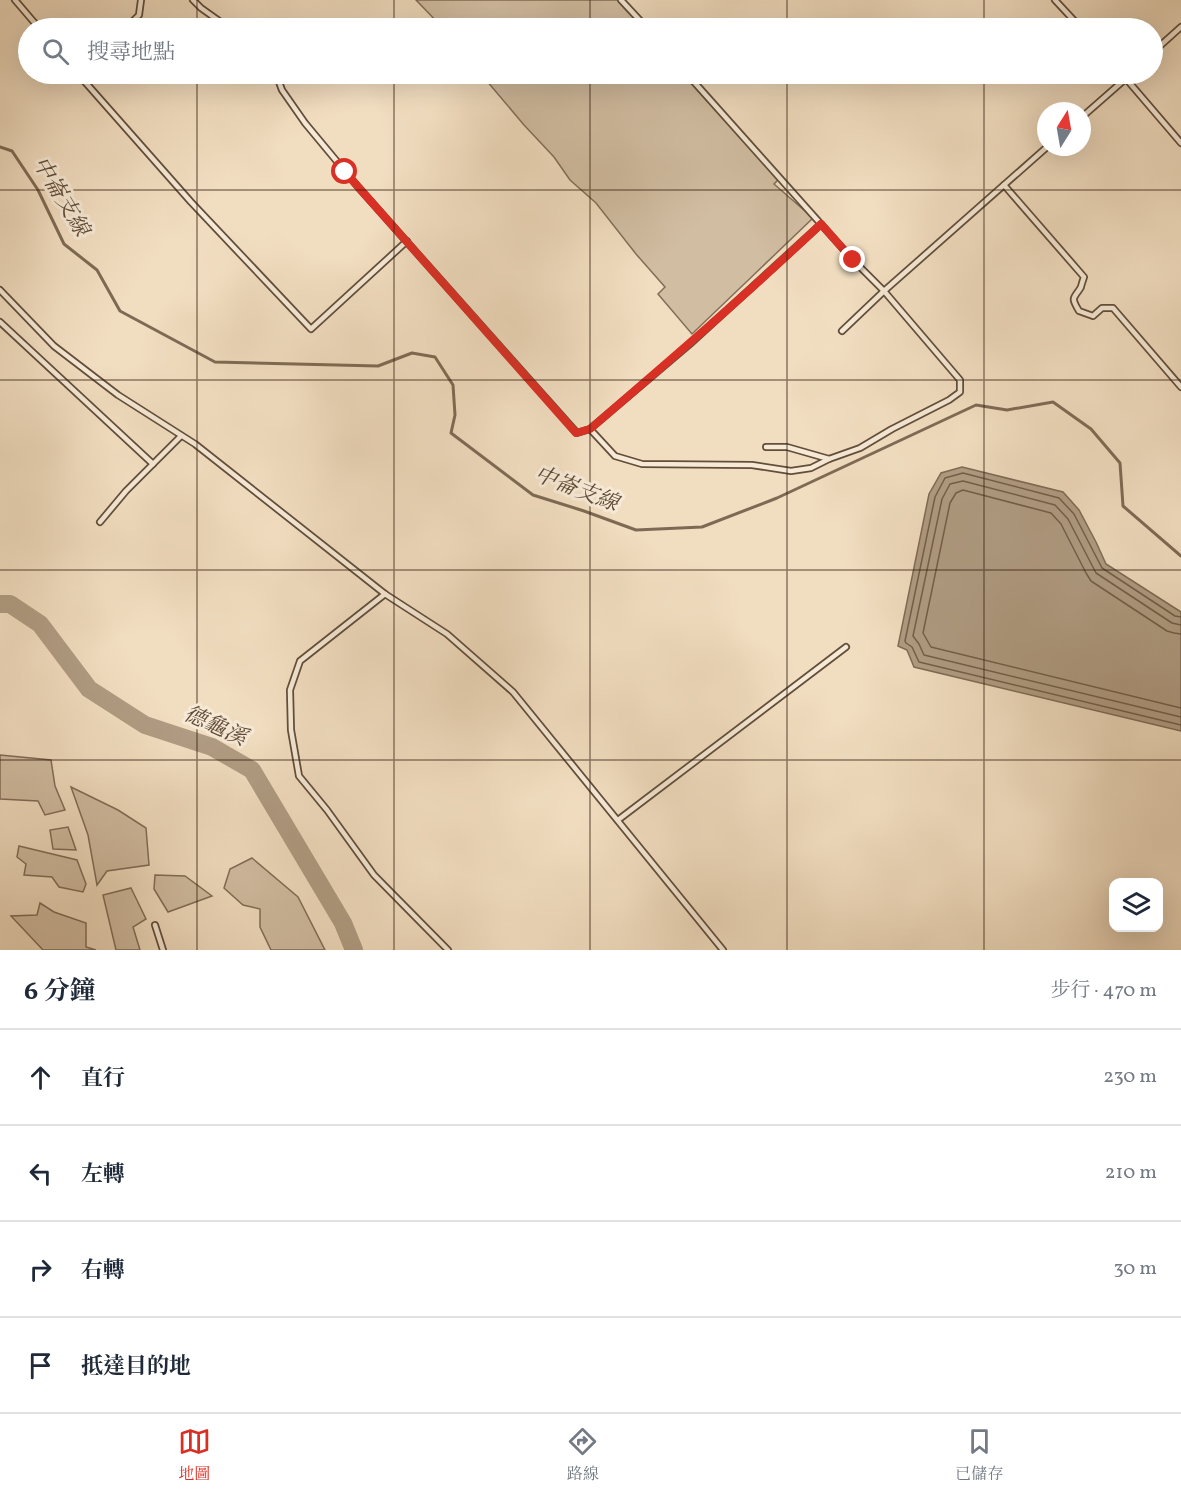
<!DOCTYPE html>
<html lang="zh-TW">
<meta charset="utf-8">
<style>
:root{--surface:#fff;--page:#f6f6f7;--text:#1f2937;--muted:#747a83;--line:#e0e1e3;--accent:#d93025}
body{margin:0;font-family:Vollkorn,"Noto Serif TC",serif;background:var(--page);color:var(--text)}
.controls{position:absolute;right:18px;bottom:18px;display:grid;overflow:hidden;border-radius:12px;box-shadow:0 6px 24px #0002}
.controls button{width:54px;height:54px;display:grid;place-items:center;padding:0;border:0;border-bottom:2px solid var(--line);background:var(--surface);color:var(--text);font:30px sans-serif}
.compass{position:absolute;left:1037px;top:102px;width:54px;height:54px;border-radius:50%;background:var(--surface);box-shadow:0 6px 24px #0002;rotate:11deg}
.stop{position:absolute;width:18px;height:18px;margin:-14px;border:4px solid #d93025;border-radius:50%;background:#fff}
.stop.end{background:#d93025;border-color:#fff;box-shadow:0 2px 6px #0008}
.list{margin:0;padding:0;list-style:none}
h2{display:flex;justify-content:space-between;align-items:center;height:78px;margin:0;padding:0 24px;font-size:26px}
h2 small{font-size:20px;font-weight:400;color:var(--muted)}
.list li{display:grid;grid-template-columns:39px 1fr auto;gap:18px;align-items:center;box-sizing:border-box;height:96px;padding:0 24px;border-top:2px solid var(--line)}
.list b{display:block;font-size:22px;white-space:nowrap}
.list em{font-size:20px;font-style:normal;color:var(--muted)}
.icon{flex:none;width:33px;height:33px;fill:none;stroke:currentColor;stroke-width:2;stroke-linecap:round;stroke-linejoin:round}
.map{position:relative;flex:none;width:1181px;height:950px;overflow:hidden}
.search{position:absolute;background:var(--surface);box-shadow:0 6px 24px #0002;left:18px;right:18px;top:18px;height:66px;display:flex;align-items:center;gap:15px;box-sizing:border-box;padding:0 21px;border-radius:33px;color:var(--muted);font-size:22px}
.sheet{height:462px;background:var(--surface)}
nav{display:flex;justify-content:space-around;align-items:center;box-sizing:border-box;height:84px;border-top:2px solid var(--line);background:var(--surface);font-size:16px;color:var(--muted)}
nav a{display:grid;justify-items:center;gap:3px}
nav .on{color:var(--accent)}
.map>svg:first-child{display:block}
.green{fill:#d1bda2;stroke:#826e58;stroke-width:1.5}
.water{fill:#b09c83;stroke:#7e6a54;stroke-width:1.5}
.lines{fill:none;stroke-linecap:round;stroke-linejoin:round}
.shore{stroke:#725e48;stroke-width:1.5}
.stream{stroke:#7e6a54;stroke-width:3}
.river{stroke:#b09c83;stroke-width:18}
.lane-casing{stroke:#624e3a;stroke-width:8}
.lane{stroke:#f6e9d6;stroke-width:4.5}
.route{stroke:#d93025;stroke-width:8}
.grid{fill:none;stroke:#331f0e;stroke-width:1.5;stroke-opacity:0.55}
.labels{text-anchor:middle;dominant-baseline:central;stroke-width:6;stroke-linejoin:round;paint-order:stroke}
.water-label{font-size:22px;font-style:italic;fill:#5f4b37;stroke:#f6e9d6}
</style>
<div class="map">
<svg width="1181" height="950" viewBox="0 0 1181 950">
<rect width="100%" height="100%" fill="#f1ddc0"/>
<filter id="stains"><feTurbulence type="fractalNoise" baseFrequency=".00333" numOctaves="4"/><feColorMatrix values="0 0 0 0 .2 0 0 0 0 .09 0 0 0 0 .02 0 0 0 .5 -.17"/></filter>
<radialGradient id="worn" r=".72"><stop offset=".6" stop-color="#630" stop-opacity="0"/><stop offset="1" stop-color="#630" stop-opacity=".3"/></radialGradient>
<g class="green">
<path d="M416,0H624L649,28H443Z"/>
<path d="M481,74H689L781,177L774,184L813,218L692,334L658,294L665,287L636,254L596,203L570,180L554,157L524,125Z"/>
<path d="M0,755L51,760L55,786L65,810L45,815L38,801L0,799Z"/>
<path d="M71,787L118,810L146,828L149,865L107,871L97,885L88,835Z"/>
<path d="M68,827L76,850L53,849L50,830Z"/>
<path d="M19,846L77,860L86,884L83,892L59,887L52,877L24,875L26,864L17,857Z"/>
<path d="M252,858L298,897L325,950H271L260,927V909L243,905L224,888L230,869Z"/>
<path d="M155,875L185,876L212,896L168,912L154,889Z"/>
<path d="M131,888L146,919L133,927L140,950H116L103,895Z"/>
<path d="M40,903L54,912L86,923V947L96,950H43L11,916L37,915Z"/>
</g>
<path class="water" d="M962,467L1063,492L1079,510L1096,542L1106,564L1181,612V731L914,667L907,650L898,646L929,494L941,473Z"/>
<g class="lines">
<g class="shore">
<path d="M1181,617L1175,616L1102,568L1074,514L1059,498L963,473L945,478L935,497L905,641L906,643L912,647L919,662L1181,725"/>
<path d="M1181,625L1172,623L1096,573L1068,519L1055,505L963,481L950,484L942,499L913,636L919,644L924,655L1181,717"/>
<path d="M1181,634L1174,633L1167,631L1091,581L1086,573L1061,524L1051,513L963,490L956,493L950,503L923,633L931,647L1181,708"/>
</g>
<path class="stream" d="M0,147L12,151L38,190L64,244L97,270L120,311L215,362L378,366L412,353L435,357L453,385L455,415L451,433L533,495L584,511L636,530L702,527L777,498L976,405L1007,410L1053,402L1091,429L1120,463L1123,506L1181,556"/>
<path class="river" d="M0,604H10L40,624L89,689L145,725L212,747L252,770L343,923L354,950"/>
<defs>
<g id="lane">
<path d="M15,0L39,28"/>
<path d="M193,0L201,8L229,28"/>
<path d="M621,0L647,28"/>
<path d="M1055,0L1081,28"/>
<path d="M126,28L139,15L141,0"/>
<path d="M1152,53L1181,27"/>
<path d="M78,74L191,202L311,329L407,241"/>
<path d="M276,74L282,90L305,123L359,188L577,433L590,429L690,344L821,224"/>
<path d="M687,74L853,260L884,291L960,380V392L949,400L892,429L860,448L829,459L787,447H766"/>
<path d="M1122,74L1181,143"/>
<path d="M1082,117L1131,74"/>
<path d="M1004,185L1084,277C1084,277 1081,286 1081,287C1074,299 1070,296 1079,311L1093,316L1102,308H1113L1181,387"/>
<path d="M0,290L54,346L118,395L195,444L385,594L447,634L513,692L723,950"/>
<path d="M0,322L153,464"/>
<path d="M842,331L884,291L1047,147"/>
<path d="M590,429L615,456L642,464L752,465L791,471L811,468L829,459"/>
<path d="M100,522L126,491L181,436"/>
<path d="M385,594L300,661L290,690L291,730L299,776L327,810L374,875L448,950"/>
<path d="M618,820L846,647"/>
<path d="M155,925L163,950"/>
</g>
</defs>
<use href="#lane" class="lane-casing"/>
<use href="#lane" class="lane"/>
</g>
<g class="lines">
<path class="route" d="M345,172L576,433L590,429C668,362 746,295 821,224L853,260"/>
</g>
<path class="grid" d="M197,0V28M394,0V28M590,0V28M787,0V28M984,0V28M197,74V950M394,74V950M590,74V950M787,74V950M984,74V950M0,190H1181M0,380H1181M0,570H1181M0,760H1181"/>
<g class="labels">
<g class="water-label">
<text transform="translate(60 197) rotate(59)">中崙支線</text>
<text transform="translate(576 490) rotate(21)">中崙支線</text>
<text transform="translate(215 727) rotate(24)">德龜溪</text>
</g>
</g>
<rect width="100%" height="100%" filter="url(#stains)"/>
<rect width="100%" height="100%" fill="url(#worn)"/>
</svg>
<div class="controls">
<button><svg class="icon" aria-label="layers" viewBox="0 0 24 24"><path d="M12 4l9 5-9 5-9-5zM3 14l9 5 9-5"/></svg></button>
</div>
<svg class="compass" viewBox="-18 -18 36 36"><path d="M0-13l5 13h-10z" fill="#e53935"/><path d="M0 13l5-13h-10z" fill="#747a83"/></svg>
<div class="stop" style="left:345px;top:172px"></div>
<div class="stop end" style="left:853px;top:260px"></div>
<div class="search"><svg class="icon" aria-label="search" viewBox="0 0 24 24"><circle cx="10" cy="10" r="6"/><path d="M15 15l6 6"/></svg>搜尋地點</div>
</div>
<section class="sheet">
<h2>6 分鐘<small>步行 · 470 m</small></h2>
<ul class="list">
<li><svg class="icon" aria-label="ahead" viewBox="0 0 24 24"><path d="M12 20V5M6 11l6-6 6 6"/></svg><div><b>直行</b></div><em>230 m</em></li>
<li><svg class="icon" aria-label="left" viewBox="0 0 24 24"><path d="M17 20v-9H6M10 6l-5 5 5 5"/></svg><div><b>左轉</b></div><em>210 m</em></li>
<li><svg class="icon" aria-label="right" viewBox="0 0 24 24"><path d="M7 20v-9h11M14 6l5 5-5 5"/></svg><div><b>右轉</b></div><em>30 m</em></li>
<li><svg class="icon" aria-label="arrive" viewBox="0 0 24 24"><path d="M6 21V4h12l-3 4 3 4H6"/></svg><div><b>抵達目的地</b></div></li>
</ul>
</section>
<nav>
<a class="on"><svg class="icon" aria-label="map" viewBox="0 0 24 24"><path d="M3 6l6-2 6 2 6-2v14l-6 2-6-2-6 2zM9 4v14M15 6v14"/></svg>地圖</a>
<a><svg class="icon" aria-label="directions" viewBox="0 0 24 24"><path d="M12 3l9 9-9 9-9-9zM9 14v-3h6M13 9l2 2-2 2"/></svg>路線</a>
<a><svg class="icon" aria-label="saved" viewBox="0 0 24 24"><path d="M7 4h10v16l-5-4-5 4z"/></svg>已儲存</a>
</nav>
